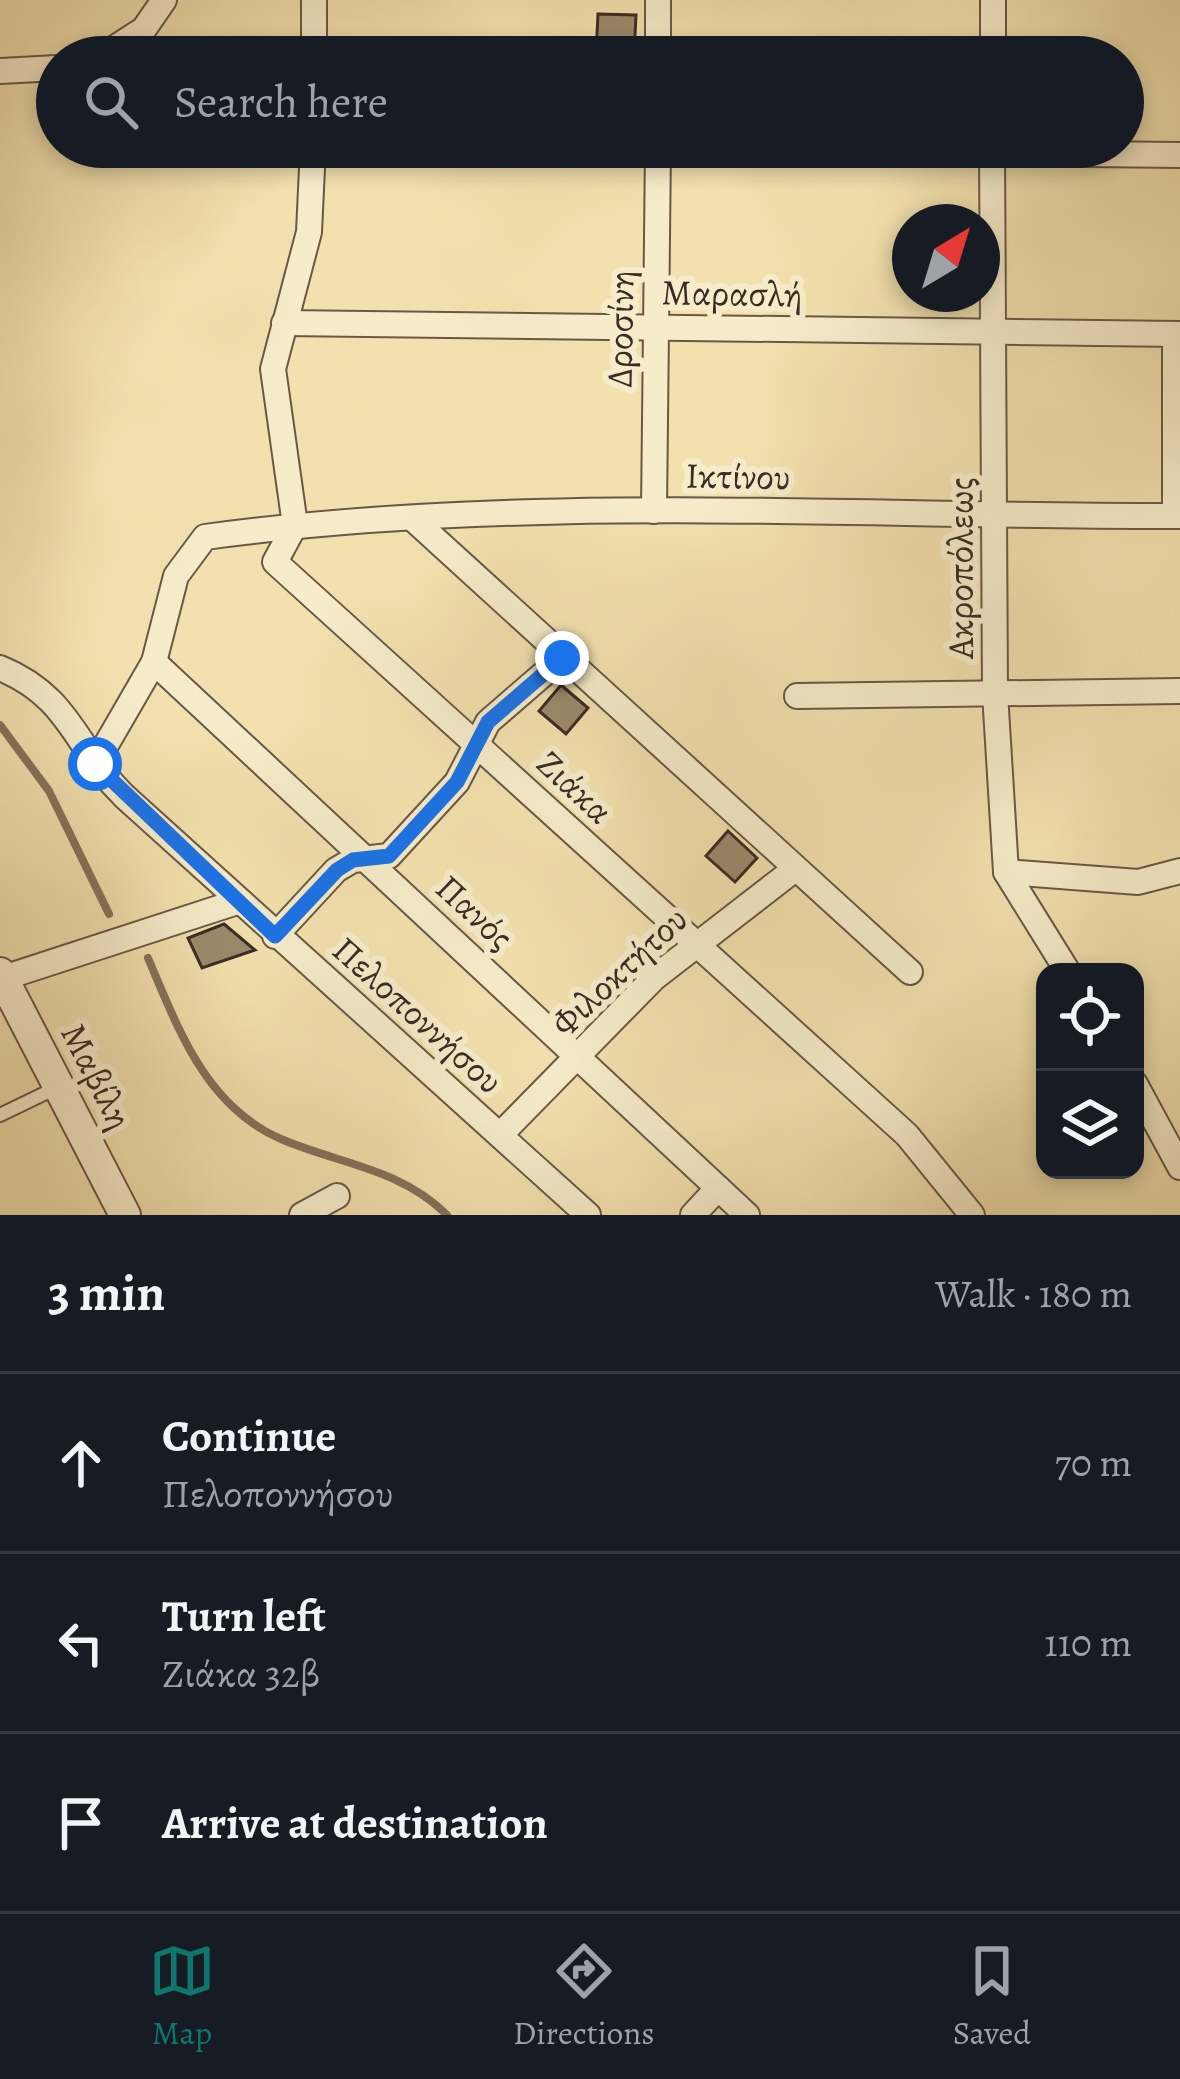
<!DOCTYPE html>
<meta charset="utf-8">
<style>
:root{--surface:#171b24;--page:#242831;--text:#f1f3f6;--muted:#9ea1a6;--line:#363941;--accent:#0f766e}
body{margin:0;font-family:Alegreya,serif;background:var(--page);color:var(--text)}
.controls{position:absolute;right:36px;bottom:36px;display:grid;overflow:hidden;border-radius:24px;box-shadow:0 6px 18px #0003}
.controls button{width:108px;height:108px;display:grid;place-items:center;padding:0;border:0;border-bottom:3px solid var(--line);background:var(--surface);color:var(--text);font:60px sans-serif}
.compass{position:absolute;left:892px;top:204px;width:108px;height:108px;border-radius:50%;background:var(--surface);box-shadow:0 6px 18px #0003;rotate:38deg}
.stop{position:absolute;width:36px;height:36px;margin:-27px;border:9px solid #1a73e8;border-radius:50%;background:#fff}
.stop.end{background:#1a73e8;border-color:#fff;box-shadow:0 3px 12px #0008}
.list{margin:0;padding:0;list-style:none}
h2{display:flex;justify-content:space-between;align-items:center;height:156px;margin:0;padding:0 48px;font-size:51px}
h2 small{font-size:39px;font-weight:400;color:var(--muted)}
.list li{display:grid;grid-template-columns:78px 1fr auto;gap:36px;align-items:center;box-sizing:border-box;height:180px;padding:0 48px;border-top:3px solid var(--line)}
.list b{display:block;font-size:45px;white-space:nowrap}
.list p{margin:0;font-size:39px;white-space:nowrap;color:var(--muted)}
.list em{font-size:39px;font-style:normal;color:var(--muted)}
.icon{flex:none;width:66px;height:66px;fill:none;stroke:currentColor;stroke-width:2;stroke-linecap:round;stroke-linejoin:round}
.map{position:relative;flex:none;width:1180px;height:1215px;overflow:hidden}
.search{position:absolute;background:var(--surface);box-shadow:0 6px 18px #0003;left:36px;right:36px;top:36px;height:132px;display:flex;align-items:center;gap:30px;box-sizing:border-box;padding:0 42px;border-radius:66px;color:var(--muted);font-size:45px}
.sheet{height:696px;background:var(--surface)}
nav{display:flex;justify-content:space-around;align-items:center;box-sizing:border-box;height:168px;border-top:3px solid var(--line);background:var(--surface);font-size:33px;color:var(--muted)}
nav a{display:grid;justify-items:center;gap:6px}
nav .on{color:var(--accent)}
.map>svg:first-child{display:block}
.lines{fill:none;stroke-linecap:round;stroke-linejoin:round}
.stream{stroke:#84735b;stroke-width:8}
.building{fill:#9a8a6c;stroke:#3b2b25;stroke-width:3}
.service-casing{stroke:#695847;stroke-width:16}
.minor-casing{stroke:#695847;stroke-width:28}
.tertiary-casing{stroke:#695847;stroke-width:34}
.service{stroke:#f7ecca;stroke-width:12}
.minor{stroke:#f7ecca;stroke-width:24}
.tertiary{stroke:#f7ecca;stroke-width:30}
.route{stroke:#1a73e8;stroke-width:15}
.labels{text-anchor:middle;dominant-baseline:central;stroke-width:12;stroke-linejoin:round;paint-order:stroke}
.street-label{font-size:36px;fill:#3b2b25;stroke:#f7ecca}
</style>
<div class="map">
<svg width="1180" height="1215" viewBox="0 0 1180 1215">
<rect width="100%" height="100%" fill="#f2e1ae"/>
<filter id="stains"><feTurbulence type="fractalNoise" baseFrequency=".00167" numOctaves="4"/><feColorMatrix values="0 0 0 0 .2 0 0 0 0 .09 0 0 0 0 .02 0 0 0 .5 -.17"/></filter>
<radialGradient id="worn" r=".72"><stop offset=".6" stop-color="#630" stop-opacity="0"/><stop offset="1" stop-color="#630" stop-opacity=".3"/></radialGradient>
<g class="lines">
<g class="stream">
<path d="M0,725L49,791L109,914"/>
<path d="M148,958C178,1028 205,1106 281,1139C339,1164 400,1168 447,1215"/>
</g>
</g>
<g class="building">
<path d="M598,14L636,15L634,56L596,55Z"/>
<path d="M561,685L588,708L566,734L539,711Z"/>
<path d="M728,831L757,858L735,882L706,856Z"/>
<path d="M224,924L255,950L202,968L188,938Z"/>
</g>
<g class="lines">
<defs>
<path id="service" d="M0,1115L58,1087"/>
<g id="minor">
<path d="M101,57L144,29L164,0"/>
<path d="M314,57V0"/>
<path d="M658,57V0"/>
<path d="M993,57V0"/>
<path d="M0,71L57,68"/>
<path d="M313,147L309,232L273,369L295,525L275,562L907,1135L972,1215"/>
<path d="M476,147L1180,155"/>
<path d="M992,147L995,693L1006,872L1068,972"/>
<path d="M284,323L1180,334"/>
<path d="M654,511L658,147"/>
<path d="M1175,516V334"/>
<path d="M413,519L910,972"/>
<path d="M154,662L747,1215"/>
<path d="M0,668C71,697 75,748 124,796L588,1215"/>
<path d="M797,696L1180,691"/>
<path d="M95,764L154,662L176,576L205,537C527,493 856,517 1180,516"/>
<path d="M1006,872L1138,882L1180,871"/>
<path d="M275,936L336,870L353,860L389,856L457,782L488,722L562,658"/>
<path d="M0,979L237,902"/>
<path d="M1135,1084L1180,1167"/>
<path d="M500,1135L654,978L795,869"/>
<path d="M302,1215L337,1196"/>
<path d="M693,1215L718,1188"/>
</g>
<path id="tertiary" d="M0,973L125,1215"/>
</defs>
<use href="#service" class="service-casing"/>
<use href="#minor" class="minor-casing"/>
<use href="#tertiary" class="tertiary-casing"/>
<use href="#service" class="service"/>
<use href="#minor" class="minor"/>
<use href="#tertiary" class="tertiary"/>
</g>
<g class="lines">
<path class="route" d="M95,764L275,936L337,870L353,860L389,856L457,782L488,722L562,658"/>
</g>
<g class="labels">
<g class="street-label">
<text transform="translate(732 293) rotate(1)">Μαρασλή</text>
<text transform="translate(620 329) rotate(-89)">Δροσίνη</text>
<text transform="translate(738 476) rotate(1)">Ικτίνου</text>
<text transform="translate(960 568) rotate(-90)">Ακροπόλεως</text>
<text transform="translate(575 787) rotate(43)">Ζιάκα</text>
<text transform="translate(475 912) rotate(43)">Πανός</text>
<text transform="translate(619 971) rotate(-43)">Φιλοκτήτου</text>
<text transform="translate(418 1015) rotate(42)">Πελοποννήσου</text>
<text transform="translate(97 1076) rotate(63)">Μαβίλη</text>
</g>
</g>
<rect width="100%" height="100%" filter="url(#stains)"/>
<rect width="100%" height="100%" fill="url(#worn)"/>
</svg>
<div class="controls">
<button><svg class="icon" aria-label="locate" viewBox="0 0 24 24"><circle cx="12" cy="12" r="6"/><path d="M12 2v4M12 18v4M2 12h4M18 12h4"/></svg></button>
<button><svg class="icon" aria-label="layers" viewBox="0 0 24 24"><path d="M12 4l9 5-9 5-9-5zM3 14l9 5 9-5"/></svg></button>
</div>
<svg class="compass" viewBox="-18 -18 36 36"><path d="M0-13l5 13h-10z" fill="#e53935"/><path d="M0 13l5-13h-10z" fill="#9ea1a6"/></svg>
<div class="stop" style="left:95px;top:764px"></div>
<div class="stop end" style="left:562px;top:658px"></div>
<div class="search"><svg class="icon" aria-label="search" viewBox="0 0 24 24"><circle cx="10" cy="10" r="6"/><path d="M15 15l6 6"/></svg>Search here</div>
</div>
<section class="sheet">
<h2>3 min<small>Walk · 180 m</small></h2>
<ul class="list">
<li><svg class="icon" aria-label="ahead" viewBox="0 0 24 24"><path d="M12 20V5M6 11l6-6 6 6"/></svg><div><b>Continue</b><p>Πελοποννήσου</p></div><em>70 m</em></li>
<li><svg class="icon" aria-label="left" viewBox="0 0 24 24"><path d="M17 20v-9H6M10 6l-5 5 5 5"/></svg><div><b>Turn left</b><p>Ζιάκα 32β</p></div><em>110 m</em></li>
<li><svg class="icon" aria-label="arrive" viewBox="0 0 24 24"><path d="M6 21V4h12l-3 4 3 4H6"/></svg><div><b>Arrive at destination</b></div></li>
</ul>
</section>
<nav>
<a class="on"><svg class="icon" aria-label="map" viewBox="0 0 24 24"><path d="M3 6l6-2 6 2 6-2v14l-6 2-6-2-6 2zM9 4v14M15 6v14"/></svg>Map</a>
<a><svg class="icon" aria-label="directions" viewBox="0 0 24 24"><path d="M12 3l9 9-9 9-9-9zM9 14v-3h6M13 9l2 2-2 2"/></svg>Directions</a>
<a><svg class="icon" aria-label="saved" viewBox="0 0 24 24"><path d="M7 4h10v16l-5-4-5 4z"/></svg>Saved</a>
</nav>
